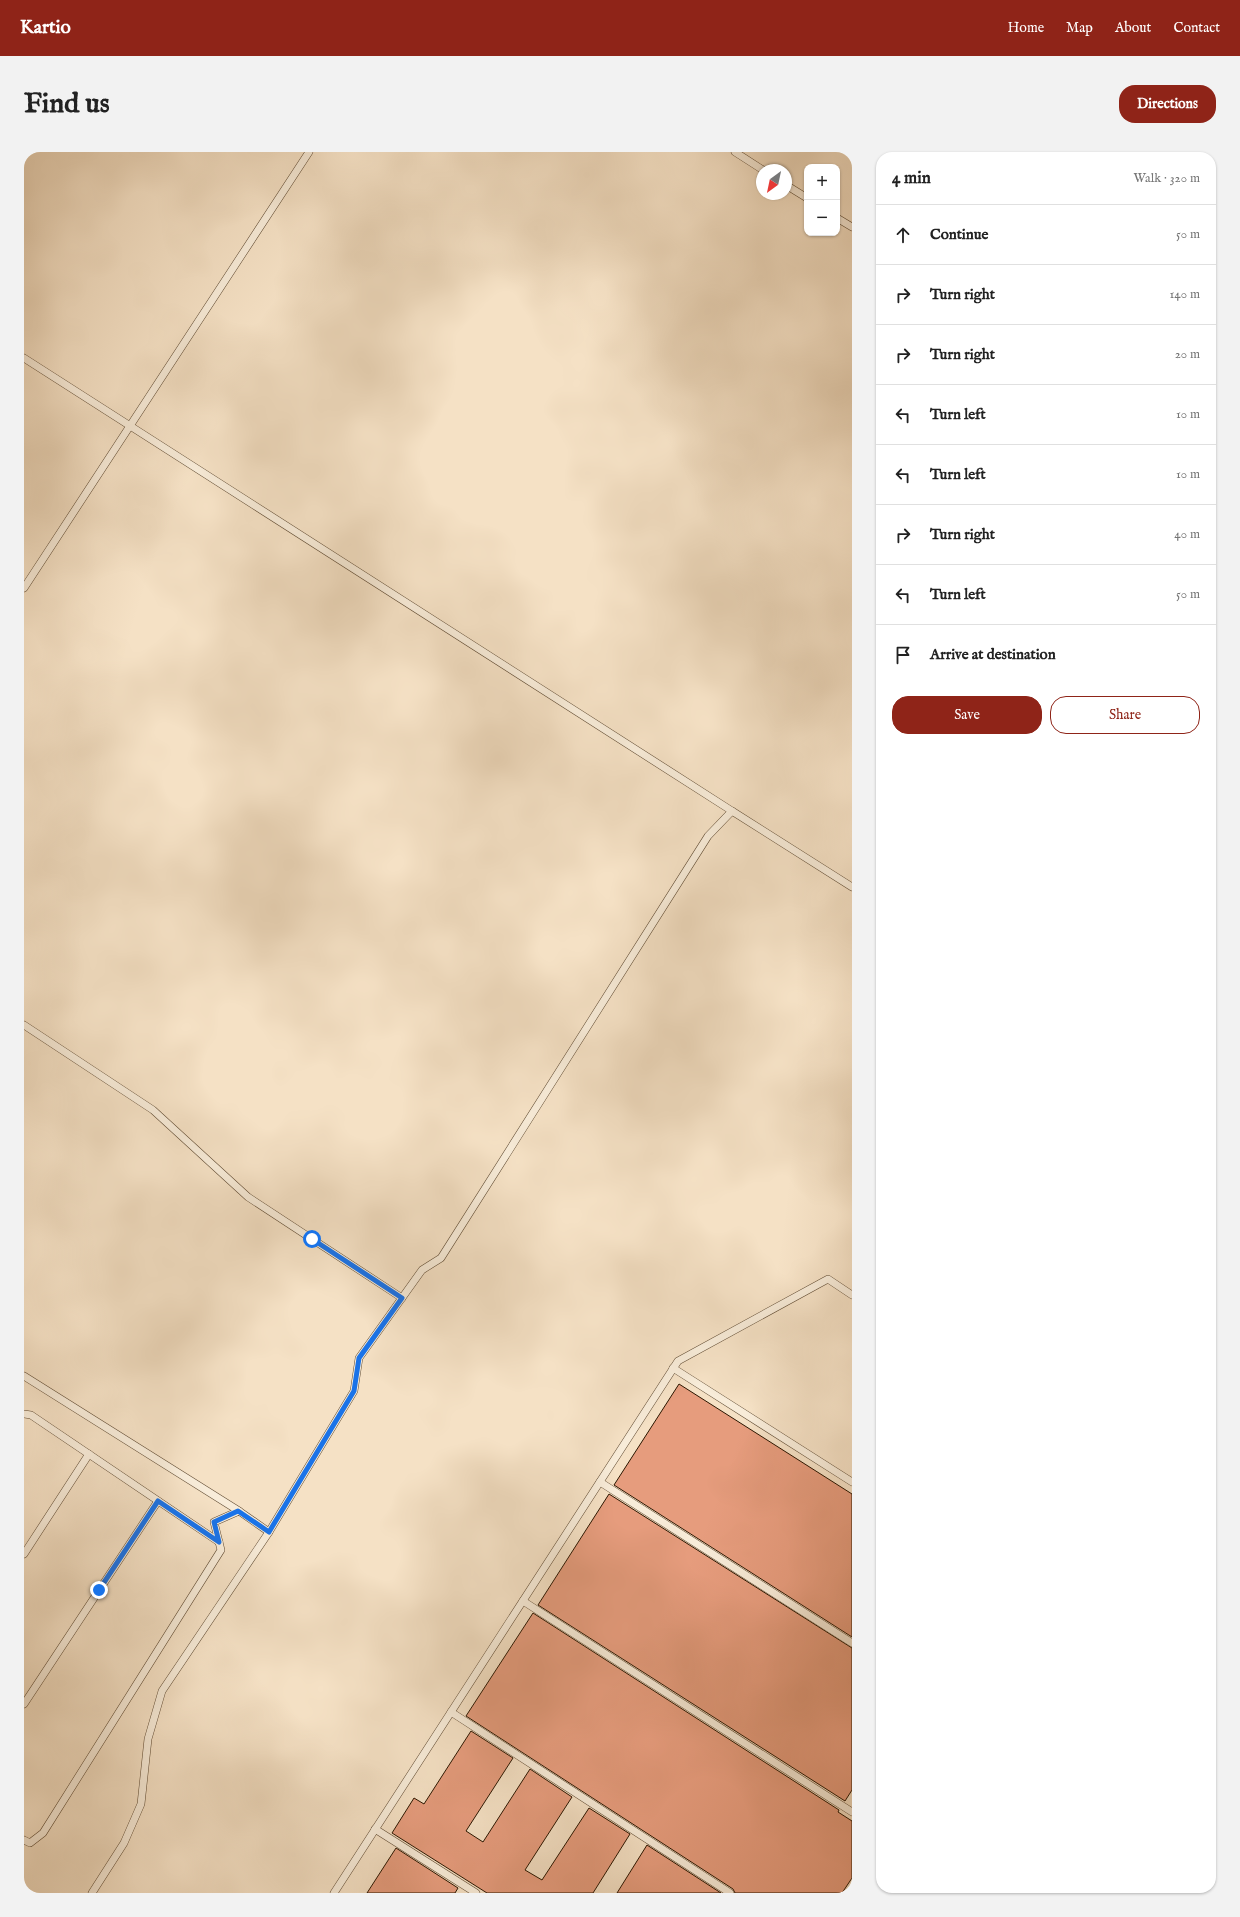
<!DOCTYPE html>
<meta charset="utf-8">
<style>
:root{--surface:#fff;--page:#f2f2f2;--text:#222;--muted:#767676;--line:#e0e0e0;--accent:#8f2418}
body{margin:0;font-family:"IM FELL English",serif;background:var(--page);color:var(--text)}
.controls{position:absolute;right:12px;top:12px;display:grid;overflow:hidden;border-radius:8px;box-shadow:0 1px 3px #0004}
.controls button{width:36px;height:36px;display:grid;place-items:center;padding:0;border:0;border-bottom:1px solid var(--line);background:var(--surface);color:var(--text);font:20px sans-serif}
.compass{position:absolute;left:732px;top:12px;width:36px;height:36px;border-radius:50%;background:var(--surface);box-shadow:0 1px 3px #0004;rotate:213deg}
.stop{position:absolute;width:12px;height:12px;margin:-9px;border:3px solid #1a73e8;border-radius:50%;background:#fff}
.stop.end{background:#1a73e8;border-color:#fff;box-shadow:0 1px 4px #0008}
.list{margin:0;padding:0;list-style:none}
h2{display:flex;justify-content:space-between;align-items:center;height:52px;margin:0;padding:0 16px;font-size:17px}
h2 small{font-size:13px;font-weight:400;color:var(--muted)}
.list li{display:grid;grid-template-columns:26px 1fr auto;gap:12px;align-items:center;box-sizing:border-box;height:60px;padding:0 16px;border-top:1px solid var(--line)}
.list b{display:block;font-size:15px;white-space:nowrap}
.list em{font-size:13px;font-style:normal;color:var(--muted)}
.actions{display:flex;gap:8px;padding:12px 16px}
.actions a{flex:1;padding:9px 0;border:1px solid var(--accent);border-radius:16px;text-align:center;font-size:14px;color:var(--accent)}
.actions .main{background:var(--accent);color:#fff}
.icon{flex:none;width:22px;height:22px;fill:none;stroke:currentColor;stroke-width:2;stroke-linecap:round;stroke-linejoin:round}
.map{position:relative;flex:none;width:828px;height:1741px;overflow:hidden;border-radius:16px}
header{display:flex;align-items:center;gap:24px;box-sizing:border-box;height:56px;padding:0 20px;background:var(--accent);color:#fff}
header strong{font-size:19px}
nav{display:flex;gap:22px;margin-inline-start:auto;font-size:14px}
.intro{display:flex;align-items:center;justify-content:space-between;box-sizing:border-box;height:96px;padding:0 24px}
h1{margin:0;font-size:28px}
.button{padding:10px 18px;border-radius:16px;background:var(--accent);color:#fff;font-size:14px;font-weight:700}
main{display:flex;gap:24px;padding:0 24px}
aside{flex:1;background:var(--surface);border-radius:16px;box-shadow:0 1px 3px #0004}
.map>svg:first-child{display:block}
.building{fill:#e69c7d;stroke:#2b1600}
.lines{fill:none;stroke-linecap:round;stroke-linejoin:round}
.service-casing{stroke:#5e4931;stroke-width:8}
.path{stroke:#2b1600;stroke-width:2.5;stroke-dasharray:1 2;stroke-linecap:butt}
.service{stroke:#f8ecd9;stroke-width:7}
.route{stroke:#1a73e8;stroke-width:5}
</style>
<header>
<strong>Kartio</strong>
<nav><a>Home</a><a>Map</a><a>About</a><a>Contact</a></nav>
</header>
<div class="intro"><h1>Find us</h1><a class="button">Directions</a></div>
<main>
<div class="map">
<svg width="828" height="1741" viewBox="0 0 828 1741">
<rect width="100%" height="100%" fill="#f5e1c5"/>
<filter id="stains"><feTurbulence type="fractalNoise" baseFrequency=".005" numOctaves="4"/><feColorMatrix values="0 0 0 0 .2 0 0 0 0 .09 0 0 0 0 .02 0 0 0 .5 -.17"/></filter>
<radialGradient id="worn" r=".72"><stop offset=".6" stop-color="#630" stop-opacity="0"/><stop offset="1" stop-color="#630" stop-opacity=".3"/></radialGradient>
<g class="building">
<path d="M655,1232L828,1342V1485L590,1333Z"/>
<path d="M585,1342L828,1496V1638L821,1649L514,1453Z"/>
<path d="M509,1461L815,1658L814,1660L828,1669V1726L818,1741H711L709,1737L442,1564Z"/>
<path d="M447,1579L489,1606L442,1679L459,1690L506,1617L548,1645L501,1718L518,1728L565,1656L606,1682L569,1741H463L368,1681L390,1646L400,1652Z"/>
<path d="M623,1693L697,1741H593Z"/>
<path d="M372,1696L434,1736L431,1741H343Z"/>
</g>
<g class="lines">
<defs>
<g id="service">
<path d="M711,0L739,18"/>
<path d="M762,33L783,46"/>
<path d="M813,66L828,75"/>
<path d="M0,206L708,659"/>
<path d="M0,436L285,0"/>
<path d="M0,873L129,958L224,1045L378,1146"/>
<path d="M649,1216L828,1330"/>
<path d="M0,1224L215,1359"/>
<path d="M0,1262L7,1263L195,1390"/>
<path d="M576,1330L828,1491"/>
<path d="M0,1402L65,1302"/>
<path d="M499,1449L828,1660"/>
<path d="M0,1552L134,1349"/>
<path d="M427,1560L706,1741"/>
<path d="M351,1677L452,1741"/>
<path d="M0,1688L6,1691L19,1681L197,1398L190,1370L215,1359L245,1380"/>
<path d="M68,1741L100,1691L117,1652L124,1587L138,1539L245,1380L330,1239L335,1206L398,1118L417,1106L684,684L708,659L828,735"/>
<path d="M310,1741L654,1209L804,1127L828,1143"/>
</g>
</defs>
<use href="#service" class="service-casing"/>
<path class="path" d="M820,0L828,5"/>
<use href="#service" class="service"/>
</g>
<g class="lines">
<path class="route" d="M75,1438L134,1349L195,1390L190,1370L214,1359L245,1380L330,1239L335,1206L378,1146L288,1087"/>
</g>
<rect width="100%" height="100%" filter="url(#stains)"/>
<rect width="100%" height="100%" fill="url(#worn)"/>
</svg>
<div class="controls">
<button>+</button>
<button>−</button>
</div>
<svg class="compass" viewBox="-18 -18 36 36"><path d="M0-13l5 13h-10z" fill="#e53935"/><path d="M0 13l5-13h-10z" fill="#767676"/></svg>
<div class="stop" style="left:288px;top:1087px"></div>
<div class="stop end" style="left:75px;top:1438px"></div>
</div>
<aside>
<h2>4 min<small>Walk · 320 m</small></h2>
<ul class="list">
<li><svg class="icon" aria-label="ahead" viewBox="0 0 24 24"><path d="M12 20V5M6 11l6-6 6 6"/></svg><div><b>Continue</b></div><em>50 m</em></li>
<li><svg class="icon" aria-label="right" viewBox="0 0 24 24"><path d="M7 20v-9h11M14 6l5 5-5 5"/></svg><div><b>Turn right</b></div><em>140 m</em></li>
<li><svg class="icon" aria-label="right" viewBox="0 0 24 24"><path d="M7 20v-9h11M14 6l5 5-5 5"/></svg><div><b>Turn right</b></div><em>20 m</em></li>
<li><svg class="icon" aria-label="left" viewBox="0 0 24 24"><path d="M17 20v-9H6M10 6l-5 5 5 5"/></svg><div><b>Turn left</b></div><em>10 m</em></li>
<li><svg class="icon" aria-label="left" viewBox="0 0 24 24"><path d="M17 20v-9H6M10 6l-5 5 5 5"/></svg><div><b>Turn left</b></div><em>10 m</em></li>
<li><svg class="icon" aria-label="right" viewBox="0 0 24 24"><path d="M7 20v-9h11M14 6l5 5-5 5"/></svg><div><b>Turn right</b></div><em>40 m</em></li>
<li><svg class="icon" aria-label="left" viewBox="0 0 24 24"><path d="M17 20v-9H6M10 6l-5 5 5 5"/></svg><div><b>Turn left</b></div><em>50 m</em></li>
<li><svg class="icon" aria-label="arrive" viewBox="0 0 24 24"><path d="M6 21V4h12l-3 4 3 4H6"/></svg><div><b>Arrive at destination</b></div></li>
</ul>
<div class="actions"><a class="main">Save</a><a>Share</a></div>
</aside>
</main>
